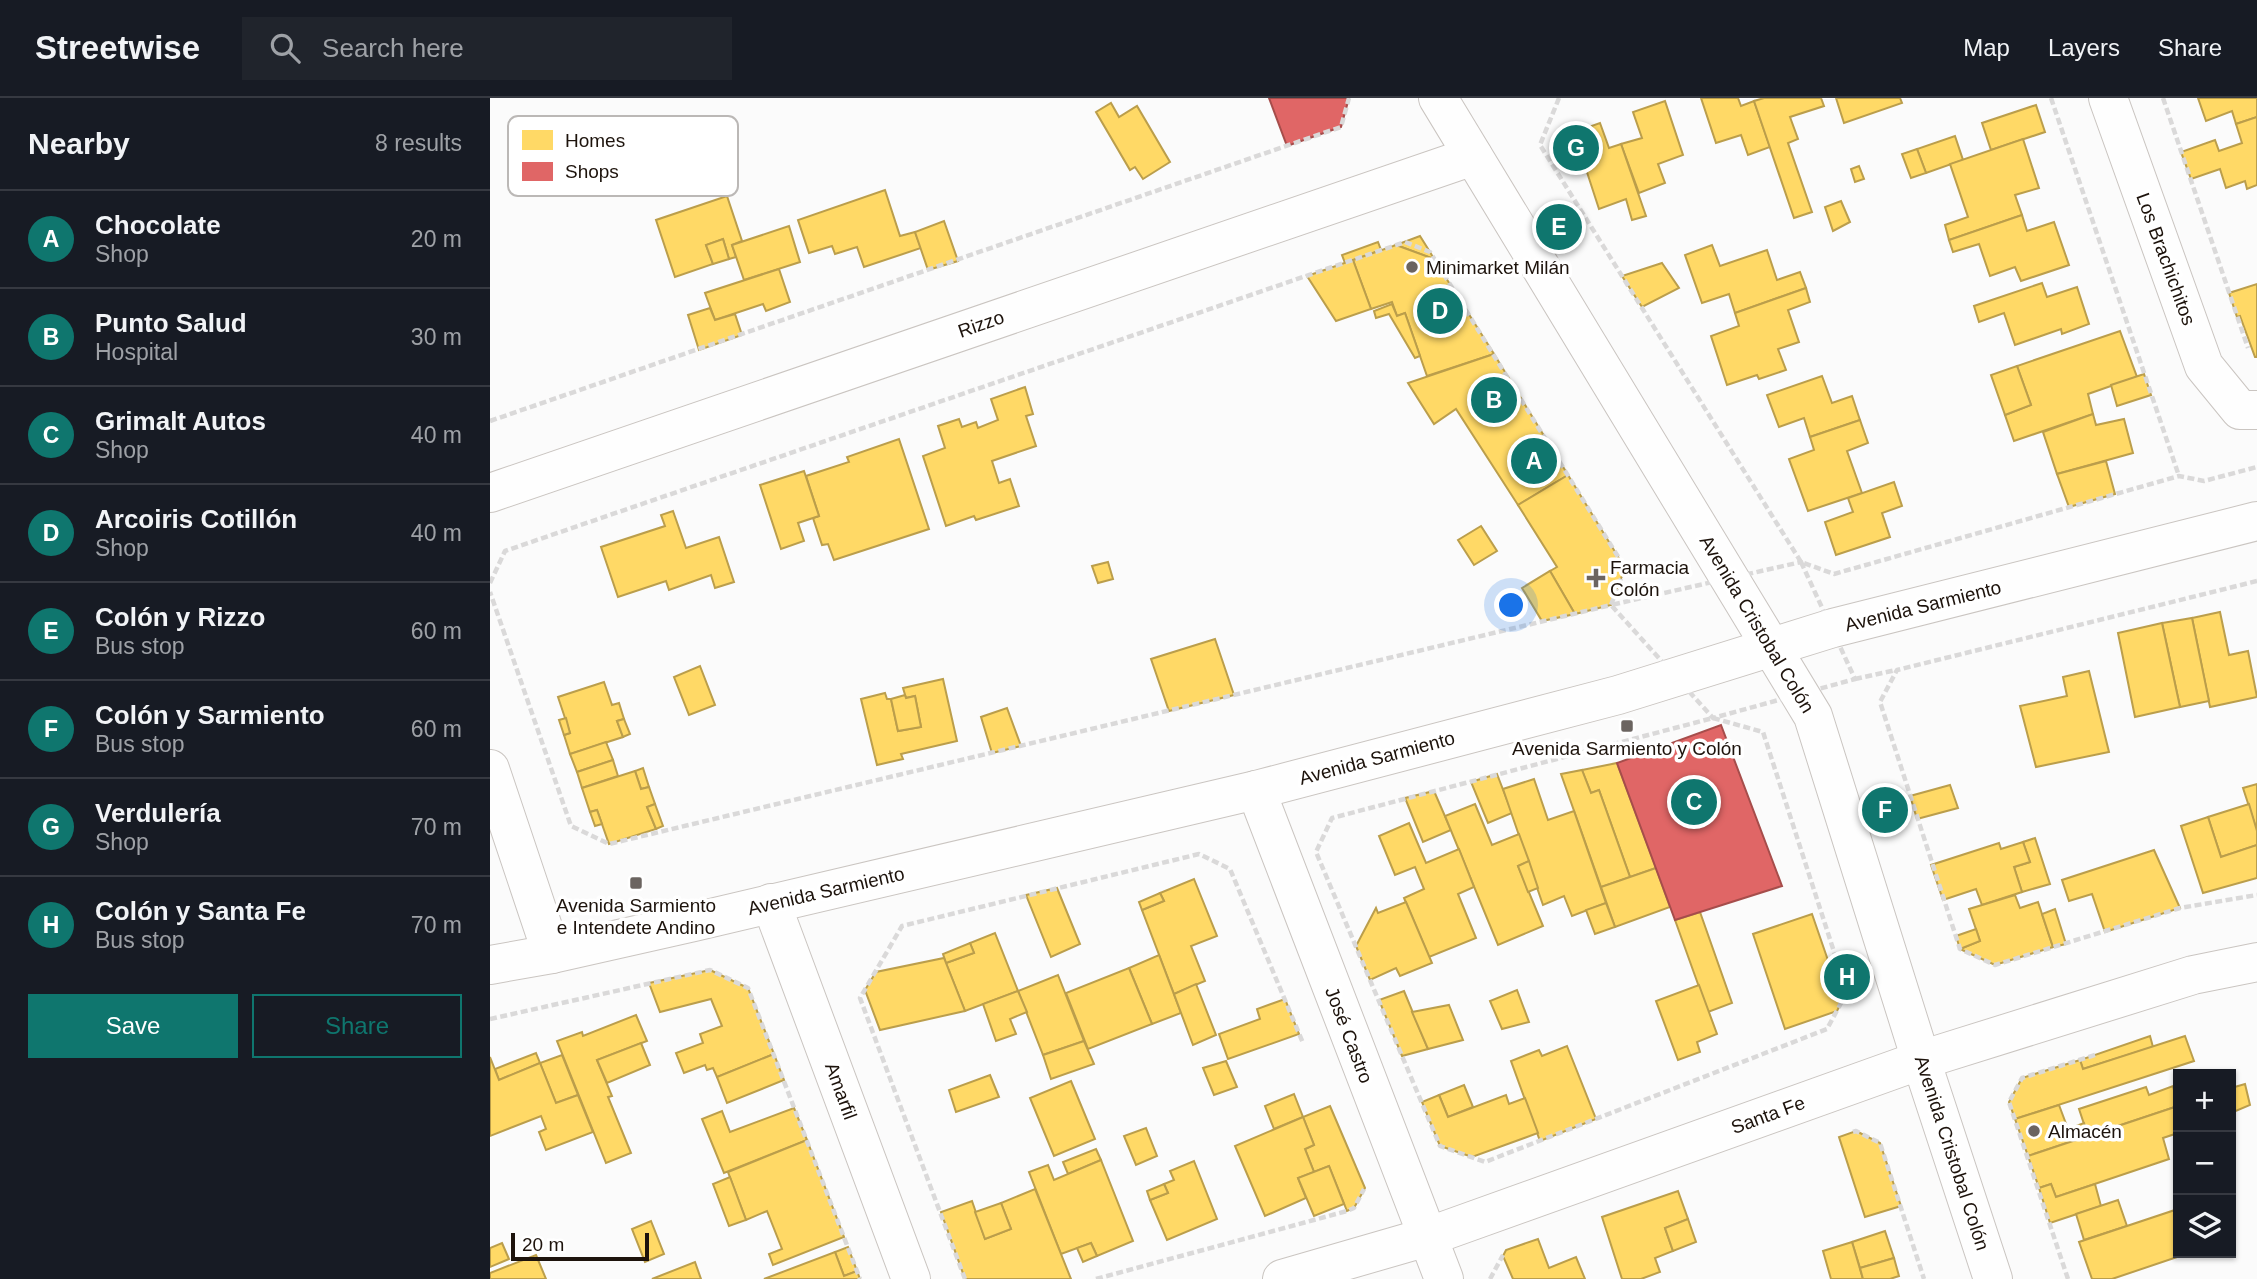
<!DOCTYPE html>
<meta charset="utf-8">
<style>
:root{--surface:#171b24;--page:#20242c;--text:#f1f3f6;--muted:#9ea1a6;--line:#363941;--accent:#0f766e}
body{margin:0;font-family:Helvetica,sans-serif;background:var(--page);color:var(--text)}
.controls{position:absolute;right:21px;bottom:21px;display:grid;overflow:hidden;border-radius:0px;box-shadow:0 2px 5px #0004}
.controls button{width:63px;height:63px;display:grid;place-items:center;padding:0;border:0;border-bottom:2px solid var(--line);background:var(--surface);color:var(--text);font:35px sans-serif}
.scale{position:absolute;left:21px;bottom:18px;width:138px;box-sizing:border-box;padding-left:7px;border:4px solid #1d130c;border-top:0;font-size:19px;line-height:24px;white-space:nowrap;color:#1d130c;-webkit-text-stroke:5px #fff;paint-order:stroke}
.you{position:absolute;left:1022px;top:508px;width:24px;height:24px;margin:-18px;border:5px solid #fff;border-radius:50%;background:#1a73e8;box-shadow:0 0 0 10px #1a73e833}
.badge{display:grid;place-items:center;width:46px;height:46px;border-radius:50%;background:var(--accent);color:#fff;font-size:23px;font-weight:700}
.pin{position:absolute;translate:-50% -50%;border:4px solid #fff;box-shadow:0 2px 7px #0006}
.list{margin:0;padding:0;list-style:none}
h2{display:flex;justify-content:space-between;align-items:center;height:91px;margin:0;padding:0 28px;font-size:30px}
h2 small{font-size:23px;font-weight:400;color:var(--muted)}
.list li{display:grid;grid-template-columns:46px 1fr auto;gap:21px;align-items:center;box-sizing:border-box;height:98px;padding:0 28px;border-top:2px solid var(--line)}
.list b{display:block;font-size:26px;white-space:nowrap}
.list p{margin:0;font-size:23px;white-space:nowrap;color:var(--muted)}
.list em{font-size:23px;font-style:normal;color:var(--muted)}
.actions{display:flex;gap:14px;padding:21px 28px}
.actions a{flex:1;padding:16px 0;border:2px solid var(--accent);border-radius:0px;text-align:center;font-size:24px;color:var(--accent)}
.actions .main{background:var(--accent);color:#fff}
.icon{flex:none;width:38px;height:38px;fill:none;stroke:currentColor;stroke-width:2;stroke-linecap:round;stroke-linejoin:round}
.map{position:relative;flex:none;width:1767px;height:1181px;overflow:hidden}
header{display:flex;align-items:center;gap:42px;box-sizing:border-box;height:98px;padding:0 35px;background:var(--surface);border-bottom:2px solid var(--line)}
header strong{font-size:33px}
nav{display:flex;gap:38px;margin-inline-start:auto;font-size:24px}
.search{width:490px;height:63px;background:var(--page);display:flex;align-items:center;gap:18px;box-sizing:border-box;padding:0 24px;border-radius:0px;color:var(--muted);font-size:26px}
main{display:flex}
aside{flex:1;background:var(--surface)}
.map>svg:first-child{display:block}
.homes{fill:#ffd966;stroke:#bb9e4b;stroke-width:2}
.shops{fill:#e06666;stroke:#a64d4b;stroke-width:2}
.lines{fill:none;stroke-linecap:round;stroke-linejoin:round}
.minor-casing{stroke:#cac5c1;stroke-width:40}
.tertiary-casing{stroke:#cac5c1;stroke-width:40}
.secondary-casing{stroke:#cac5c1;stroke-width:40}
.path{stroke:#dad9d9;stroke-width:4.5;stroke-dasharray:7 3.5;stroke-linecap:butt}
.minor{stroke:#fefefe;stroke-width:38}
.tertiary{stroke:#fefefe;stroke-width:38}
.secondary{stroke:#fefefe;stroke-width:38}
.poi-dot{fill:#6b6460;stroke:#fff;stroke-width:2.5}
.labels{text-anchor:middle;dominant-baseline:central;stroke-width:7;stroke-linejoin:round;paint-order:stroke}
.street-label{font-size:19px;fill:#1d130c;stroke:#fff}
.poi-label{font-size:19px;fill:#1d130c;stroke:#fff;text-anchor:start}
.key{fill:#fff;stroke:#bbb8b6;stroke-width:2}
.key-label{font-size:19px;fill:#1d130c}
</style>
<header>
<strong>Streetwise</strong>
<div class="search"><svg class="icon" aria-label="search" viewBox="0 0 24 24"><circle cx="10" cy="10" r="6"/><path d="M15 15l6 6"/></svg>Search here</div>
<nav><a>Map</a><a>Layers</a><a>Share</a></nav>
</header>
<main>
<aside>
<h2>Nearby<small>8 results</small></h2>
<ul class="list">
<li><span class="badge">A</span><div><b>Chocolate</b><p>Shop</p></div><em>20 m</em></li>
<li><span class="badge">B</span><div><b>Punto Salud</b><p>Hospital</p></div><em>30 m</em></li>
<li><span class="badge">C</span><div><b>Grimalt Autos</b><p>Shop</p></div><em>40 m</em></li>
<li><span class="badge">D</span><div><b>Arcoiris Cotillón</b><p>Shop</p></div><em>40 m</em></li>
<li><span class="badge">E</span><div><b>Colón y Rizzo</b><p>Bus stop</p></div><em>60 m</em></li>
<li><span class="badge">F</span><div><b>Colón y Sarmiento</b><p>Bus stop</p></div><em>60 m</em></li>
<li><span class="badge">G</span><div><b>Verdulería</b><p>Shop</p></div><em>70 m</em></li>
<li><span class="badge">H</span><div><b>Colón y Santa Fe</b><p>Bus stop</p></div><em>70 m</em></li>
</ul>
<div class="actions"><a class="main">Save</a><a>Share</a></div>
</aside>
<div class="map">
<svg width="1767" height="1181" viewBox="0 0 1767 1181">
<rect width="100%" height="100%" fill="#fbfbfb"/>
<g class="homes">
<path d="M1211,0H1248L1251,8L1264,3L1280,49L1258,57L1251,37L1226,45Z"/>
<path d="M1274,0H1331L1334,8L1300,19L1308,41L1298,45L1322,114L1304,120L1264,3Z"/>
<path d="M1346,0H1410L1412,5L1354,25Z"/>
<path d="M1708,0H1767V19L1746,26L1742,13L1716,23Z"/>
<path d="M1175,3L1193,57L1168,66L1175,85L1149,95L1131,46L1152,40L1143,14Z"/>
<path d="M621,5L629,19L647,8L680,64L653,81L645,69L640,72L606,14Z"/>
<path d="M1546,7L1555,34L1501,52L1492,25Z"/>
<path d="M1767,19V87L1757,91L1755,83L1736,90L1730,71L1701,81L1691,54L1725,42L1729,53L1752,45L1746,26Z"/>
<path d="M1110,25L1119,50L1131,46L1156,118L1142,122L1136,101L1109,111L1094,65L1087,68L1076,37Z"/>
<path d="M1465,38L1473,62L1436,75L1427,51Z"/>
<path d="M1533,41L1549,90L1525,97L1532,117L1459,142L1455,127L1478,119L1460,66Z"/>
<path d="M1427,51L1436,75L1421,80L1412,56Z"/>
<path d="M1369,68L1374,81L1365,84L1361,71Z"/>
<path d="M395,92L410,138L425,134L431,150L374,169L367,149L345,156L342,148L319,155L308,122Z"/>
<path d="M237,98L252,143L242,147L246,159L239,161L233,141L216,147L223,166L185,179L166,122Z"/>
<path d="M1351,103L1360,124L1343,133L1335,109Z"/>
<path d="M1532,117L1537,133L1564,124L1579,167L1531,183L1525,169L1500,178L1489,146L1463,154L1459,142Z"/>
<path d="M454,123L468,163L438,172L425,134Z"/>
<path d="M299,128L310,164L254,182L242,147Z"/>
<path d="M930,138L940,154L944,161L906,147Z"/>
<path d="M233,141L239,161L223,166L216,147Z"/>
<path d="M888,144L891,152L855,165L852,157Z"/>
<path d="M906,147L944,161L1004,256L937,278L915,215L907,218L902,204L881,211L863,162Z"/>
<path d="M1222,147L1230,168L1277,152L1287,182L1310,174L1316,190L1245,215L1239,196L1212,205L1195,157Z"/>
<path d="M863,162L881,211L846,223L817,178Z"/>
<path d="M1172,165L1189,190L1152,209L1132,178Z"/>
<path d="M289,171L300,204L276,213L273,206L225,222L215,195Z"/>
<path d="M1552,185L1557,199L1587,189L1599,226L1572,236L1571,231L1525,247L1514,215L1489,224L1484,208Z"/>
<path d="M1767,186V259H1765L1750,218L1747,219L1739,195Z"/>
<path d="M1316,190L1320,204L1298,212L1309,244L1288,251L1296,272L1269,281L1267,277L1237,287L1221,238L1249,228L1245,215Z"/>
<path d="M902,206L907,218L915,215L930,258L925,260L899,216L886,220L884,213Z"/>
<path d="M220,210L225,222L245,216L252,237L209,252L198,217Z"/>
<path d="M1630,233L1647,279L1598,296L1603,316L1524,343L1515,317L1541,307L1527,268Z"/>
<path d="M1004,256L1078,377L1028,407L966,311L944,326L918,285Z"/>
<path d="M1527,268L1541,307L1515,317L1501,277Z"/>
<path d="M1654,276L1661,297L1627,308L1621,287Z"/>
<path d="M1332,278L1342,305L1362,298L1370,322L1320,339L1314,320L1289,329L1277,297Z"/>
<path d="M535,289L543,316L536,318L546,348L502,363L509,385L520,381L529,408L486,422L484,418L456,428L433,358L455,350L448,328L469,321L472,329L486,324L488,330L508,322L501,301Z"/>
<path d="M1603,316L1606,327L1634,321L1643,355L1567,376L1553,334Z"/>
<path d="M1370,322L1378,345L1357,353L1372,395L1318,413L1299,361L1324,352L1320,339Z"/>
<path d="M409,341L439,431L344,462L338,446L332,447L323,420L329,418L316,378L359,364L357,359Z"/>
<path d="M1616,363L1625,396L1579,409L1567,376Z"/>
<path d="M314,373L329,418L308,425L314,443L291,451L270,387Z"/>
<path d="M1078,377L1135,470L1121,507L1085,516L1060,473L1067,469L1028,407Z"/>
<path d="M1404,384L1412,408L1392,415L1400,439L1346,457L1335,424L1363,414L1358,400Z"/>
<path d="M183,413L196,450L229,439L244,484L225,490L221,477L179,492L176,483L128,499L111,449L175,428L171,417Z"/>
<path d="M991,428L1007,453L984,467L968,442Z"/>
<path d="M618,464L623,481L608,485L602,468Z"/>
<path d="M1060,473L1085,516L1052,523L1032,490Z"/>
<path d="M1730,514L1739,557L1758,553L1767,599L1720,609L1702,520Z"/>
<path d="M1702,520L1719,603L1690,609L1672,525Z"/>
<path d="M1672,525L1690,609L1645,619L1628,535Z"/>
<path d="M725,541L744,597L679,613L661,561Z"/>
<path d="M210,568L225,607L199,617L184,579Z"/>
<path d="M1599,573L1619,654L1546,669L1530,608L1577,598L1573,579Z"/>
<path d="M453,581L467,643L411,656L413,661L387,667L371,601L395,595L397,601H401L408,633L431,629L425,598L416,600L413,590Z"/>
<path d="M114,584L122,607L129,605L134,621L127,623L133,639L80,656L74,637L80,635L68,599Z"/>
<path d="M415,597L416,600L425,598L431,629L408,633L401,601Z"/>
<path d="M517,610L531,648L502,655L491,619Z"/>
<path d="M76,620L80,635L74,637L69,622Z"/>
<path d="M134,621L140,636L133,639L127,623Z"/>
<path d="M116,644L123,662L87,674L80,656Z"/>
<path d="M123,662L128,678L92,690L87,674Z"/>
<path d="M1127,665L1166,770L1140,779L1109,692L1101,695L1092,672Z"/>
<path d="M153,670L159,689L151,691L145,673Z"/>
<path d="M1092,672L1101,695L1109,692L1140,779L1111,789L1071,676Z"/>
<path d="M145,673L151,691L159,689L165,706L157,709L166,731L119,746L107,712L100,714L92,690Z"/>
<path d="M1007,676L1022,715L998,725L981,684Z"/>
<path d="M1044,681L1058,722L1084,713L1116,805L1082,818L1074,798L1053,807L1013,691Z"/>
<path d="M1767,686V733L1753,690Z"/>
<path d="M1460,687L1468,710L1427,721L1420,698Z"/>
<path d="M944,693L961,732L933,744L915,700Z"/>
<path d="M165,706L173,728L166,731L157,709Z"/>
<path d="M985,706L1002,747L1029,736L1039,763L1028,768L1053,828L1008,847L955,718Z"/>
<path d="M1759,706L1767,733V747L1731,759L1718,719Z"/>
<path d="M107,712L112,726L105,728L100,714Z"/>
<path d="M1718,719L1731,759L1767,747V780L1713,795L1691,728Z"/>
<path d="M919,725L936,765L969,751L984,789L968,796L986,840L939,859L914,800L934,791L925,769L905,777L889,738Z"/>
<path d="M1545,740L1560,786L1532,794L1524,769L1540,764L1533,744Z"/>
<path d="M1533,744L1540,764L1524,769L1532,794L1492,807L1486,791L1453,802L1441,767L1509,745L1511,751Z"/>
<path d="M1664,752L1690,810L1615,834L1602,796L1579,803L1572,782Z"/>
<path d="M1039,763L1048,790L1038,794L1028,768Z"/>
<path d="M1166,770L1180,809L1125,829L1111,789Z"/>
<path d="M704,781L727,838L701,848L715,883L684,896L652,812L674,803L670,795Z"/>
<path d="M567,790L590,846L561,859L536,797Z"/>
<path d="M670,795L674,803L652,812L649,804Z"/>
<path d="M1525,797L1530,810L1548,804L1563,849L1505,867L1470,851L1490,843L1479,811Z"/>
<path d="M916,804L942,865L910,878L906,870L880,882L866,848L886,810L888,815Z"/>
<path d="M1116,805L1125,829L1105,836L1096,812Z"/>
<path d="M1565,811L1576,846L1563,849L1552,816Z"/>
<path d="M1210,814L1242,905L1218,914L1185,822Z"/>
<path d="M1322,816L1352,903L1347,913L1295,931L1263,836Z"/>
<path d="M1486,831L1490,843L1470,851L1466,838Z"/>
<path d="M505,835L528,893L475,913L456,865L484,855L480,845Z"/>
<path d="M480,845L484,855L456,865L453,856Z"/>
<path d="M669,857L691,915L662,926L639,870Z"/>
<path d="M454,860L475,913L390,932L375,892L386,874Z"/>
<path d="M639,870L662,926L598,951L576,895Z"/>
<path d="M220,872L258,890L284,956L227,979L223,970L217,972L215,967L194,975L186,955L213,945L210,936L232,928L221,901L170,914L159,885Z"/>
<path d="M568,877L594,943L553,957L528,893Z"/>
<path d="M706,886L726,937L703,947L684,896Z"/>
<path d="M1209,887L1227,936L1207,944L1210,954L1188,962L1166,903Z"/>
<path d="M1027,892L1039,924L1012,931L1000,903Z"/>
<path d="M528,893L537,914L520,921L526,936L506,943L493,906Z"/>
<path d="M914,893L938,951L912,958L889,902Z"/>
<path d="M795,901L809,936L738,961L729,936L770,921L767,911Z"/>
<path d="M959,907L973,942L938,951L922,914Z"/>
<path d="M146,917L157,943L107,962L122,998L118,999L141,1055L116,1065L67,943L92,934L93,938Z"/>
<path d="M1660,938L1663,949L1593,971L1590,962Z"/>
<path d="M1695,938L1704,963L1525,1021L1519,1004L1532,980L1590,962L1593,971Z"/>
<path d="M594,943L604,966L561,981L553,957Z"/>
<path d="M151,945L160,967L117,985L107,962Z"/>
<path d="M1077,948L1106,1021L1050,1043L1021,963L1049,952L1052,958Z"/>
<path d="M46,955L50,965L9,982L5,971Z"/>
<path d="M284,956L294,982L237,1005L227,979Z"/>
<path d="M72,957L88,997L66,1005L50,965Z"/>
<path d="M0,959L9,982L50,965L66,1005L88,997L103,1034L56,1052L49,1034L56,1031L51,1018L0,1038Z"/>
<path d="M736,963L747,989L724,997L713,970Z"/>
<path d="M500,977L509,999L466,1014L459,992Z"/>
<path d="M581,983L605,1041L564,1058L540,1000Z"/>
<path d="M1755,986L1760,1007L1741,1015V990Z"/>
<path d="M974,987L983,1009L958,1019L949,997Z"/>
<path d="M1683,988L1688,1008L1598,1038L1589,1011L1656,989L1659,997Z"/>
<path d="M804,996L813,1019L784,1031L775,1008Z"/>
<path d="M949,997L958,1019L1016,997L1019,1006L1035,1000L1048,1035L982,1059L950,1048L932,1004Z"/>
<path d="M1569,1007L1578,1031L1594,1025L1598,1038L1538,1058L1525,1021Z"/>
<path d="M840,1008L875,1090L864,1110L857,1113L839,1068L824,1074L815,1051L824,1047L813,1019Z"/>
<path d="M1688,1008V1035L1673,1040L1679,1061L1566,1099L1561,1086L1549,1090L1538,1058Z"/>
<path d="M304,1010L317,1042L234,1075L212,1021L232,1013L240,1034Z"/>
<path d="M813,1019L824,1047L815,1051L824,1074L808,1080L816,1100L775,1118L745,1048Z"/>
<path d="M656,1030L667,1058L646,1067L634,1038Z"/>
<path d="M1366,1033L1390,1045L1411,1108L1375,1119L1349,1039Z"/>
<path d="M317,1042L354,1139L283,1167L279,1156L292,1151L277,1113L256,1122L238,1074Z"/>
<path d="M606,1051L611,1062L578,1076L573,1064Z"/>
<path d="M611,1062L643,1143L607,1158L601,1145L571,1156L539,1074L558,1067L564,1082Z"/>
<path d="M704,1063L727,1121L677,1142L660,1102L678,1095L674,1086L684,1082L680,1073Z"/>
<path d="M839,1068L854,1106L824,1118L808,1080Z"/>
<path d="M240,1079L256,1122L239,1128L223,1086Z"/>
<path d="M674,1086L678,1095L660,1102L657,1093Z"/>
<path d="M1561,1086L1566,1099L1605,1086L1611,1108L1560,1125L1549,1090Z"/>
<path d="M545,1091L581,1181H475L451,1114L482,1103L495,1141L521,1131L511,1105Z"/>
<path d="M1188,1093L1198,1121L1175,1130L1183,1153L1165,1160L1170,1174L1151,1181H1132L1112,1119Z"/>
<path d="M1628,1102L1637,1128L1594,1142L1586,1116Z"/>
<path d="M511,1105L521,1131L495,1141L485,1114Z"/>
<path d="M1688,1111V1155H1699L1622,1181H1602L1589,1144Z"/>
<path d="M1198,1121L1206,1144L1183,1153L1175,1130Z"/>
<path d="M161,1123L174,1156L155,1164L142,1131Z"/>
<path d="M1395,1133L1404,1160L1370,1170L1362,1144Z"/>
<path d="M1048,1141L1059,1170L1086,1159L1095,1181H1023L1013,1158L1016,1152Z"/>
<path d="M1362,1144L1373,1181H1341L1333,1153Z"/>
<path d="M12,1145L19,1161L0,1169V1150Z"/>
<path d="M601,1145L607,1158L593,1164L587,1150Z"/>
<path d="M358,1149L367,1173L354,1178L345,1154Z"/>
<path d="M345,1154L354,1178L367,1173L370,1181H274Z"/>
<path d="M46,1157L56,1181H0V1175Z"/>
<path d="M1404,1160L1409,1178L1400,1181H1373L1370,1170Z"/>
<path d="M205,1164L211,1181H162Z"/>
</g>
<g class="shops">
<path d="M779,0H859L851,29L797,48Z"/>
<path d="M1231,627L1292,788L1185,822L1127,665Z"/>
</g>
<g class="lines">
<defs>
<g id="minor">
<path d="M1618,0L1714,268L1750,312H1767"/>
<path d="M0,395L983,58"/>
<path d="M0,671L62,856"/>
<path d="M766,692L954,1181"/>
<path d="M281,805L421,1181"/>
<path d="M792,1181L937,1139L1431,962L1703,877L1767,864"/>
</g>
<path id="tertiary" d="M0,867L62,856L204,824L766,692L1128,597L1343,530L1767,423"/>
<path id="secondary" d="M948,0L1323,618L1431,962L1503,1181"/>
</defs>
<use href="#minor" class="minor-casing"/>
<use href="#tertiary" class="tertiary-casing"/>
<use href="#secondary" class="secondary-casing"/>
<g class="path">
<path d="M1069,0L1050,47L1311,464L1344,476L1689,378L1714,383L1767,369"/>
<path d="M1561,0L1689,378"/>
<path d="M1673,0L1758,250"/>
<path d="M0,323L851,29L859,0"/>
<path d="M1311,464L1365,581L1223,620L1121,507Z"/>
<path d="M1767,483L1407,572L1390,604L1470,851L1505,867L1690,810L1767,797"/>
<path d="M0,485L15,453L915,144L940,154L1135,470L1121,507L119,746L81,728L0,494"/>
<path d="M1365,581L1406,572"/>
<path d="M1223,620L1273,634L1357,894L1337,931L995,1064L950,1048L826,754L842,720Z"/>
<path d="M0,921L220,872L258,890L370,1181"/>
<path d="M1363,1034L1366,1033L1390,1045L1434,1181"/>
<path d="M475,1181L370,900L412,828L709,756L740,771L813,945"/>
<path d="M606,1181L857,1113L864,1110L874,1091"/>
<path d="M1000,1181L1013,1157"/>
<path d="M1578,1181L1519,1004L1532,980L1608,956"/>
</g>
<use href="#minor" class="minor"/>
<use href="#tertiary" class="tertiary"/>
<use href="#secondary" class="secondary"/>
</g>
<g class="poi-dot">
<circle cx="922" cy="169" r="7"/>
<path d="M1102.5 469.5h7v7h7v7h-7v7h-7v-7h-7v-7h7z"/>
<rect x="1130" y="621" width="14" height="14" rx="3.5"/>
<rect x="139" y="778" width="14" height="14" rx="3.5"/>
<circle cx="1544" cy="1033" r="7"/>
</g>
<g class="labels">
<g class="street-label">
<text transform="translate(1676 161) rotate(70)">Los Brachichitos</text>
<text transform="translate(491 226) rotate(-19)">Rizzo</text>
<text transform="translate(1433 508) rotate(-14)">Avenida Sarmiento</text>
<text transform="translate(1267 526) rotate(59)">Avenida Cristobal Colón</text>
<text transform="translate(887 660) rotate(-15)">Avenida Sarmiento</text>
<text transform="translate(336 793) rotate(-13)">Avenida Sarmiento</text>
<text transform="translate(859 937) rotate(69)">José Castro</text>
<text transform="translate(351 993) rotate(70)">Amarfil</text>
<text transform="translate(1278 1017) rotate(-20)">Santa Fe</text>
<text transform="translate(1462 1055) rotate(72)">Avenida Cristobal Colón</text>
</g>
<g class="poi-label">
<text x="936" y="169">Minimarket Milán</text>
<text x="1120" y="469">Farmacia<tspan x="1120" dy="22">Colón</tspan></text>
<text x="1137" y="650" text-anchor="middle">Avenida Sarmiento y Colón</text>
<text x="146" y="807" text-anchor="middle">Avenida Sarmiento<tspan x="146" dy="22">e Intendete Andino</tspan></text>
<text x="1558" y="1033">Almacén</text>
</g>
</g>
<rect x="18" y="18" width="230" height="80" rx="10" class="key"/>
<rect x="32" y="32" width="31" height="20" fill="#ffd966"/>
<rect x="32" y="64" width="31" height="19" fill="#e06666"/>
<g class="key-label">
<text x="75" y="49">Homes</text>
<text x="75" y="80">Shops</text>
</g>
</svg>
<div class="controls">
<button>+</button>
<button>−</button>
<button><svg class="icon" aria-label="layers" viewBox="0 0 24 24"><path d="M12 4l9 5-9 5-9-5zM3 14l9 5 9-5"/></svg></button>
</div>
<div class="scale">20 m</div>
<div class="you"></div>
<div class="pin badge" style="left:1044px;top:363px">A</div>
<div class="pin badge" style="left:1004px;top:302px">B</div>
<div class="pin badge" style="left:1204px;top:704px">C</div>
<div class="pin badge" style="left:950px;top:213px">D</div>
<div class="pin badge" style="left:1069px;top:129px">E</div>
<div class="pin badge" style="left:1395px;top:712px">F</div>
<div class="pin badge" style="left:1086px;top:50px">G</div>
<div class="pin badge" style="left:1357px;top:879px">H</div>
</div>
</main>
